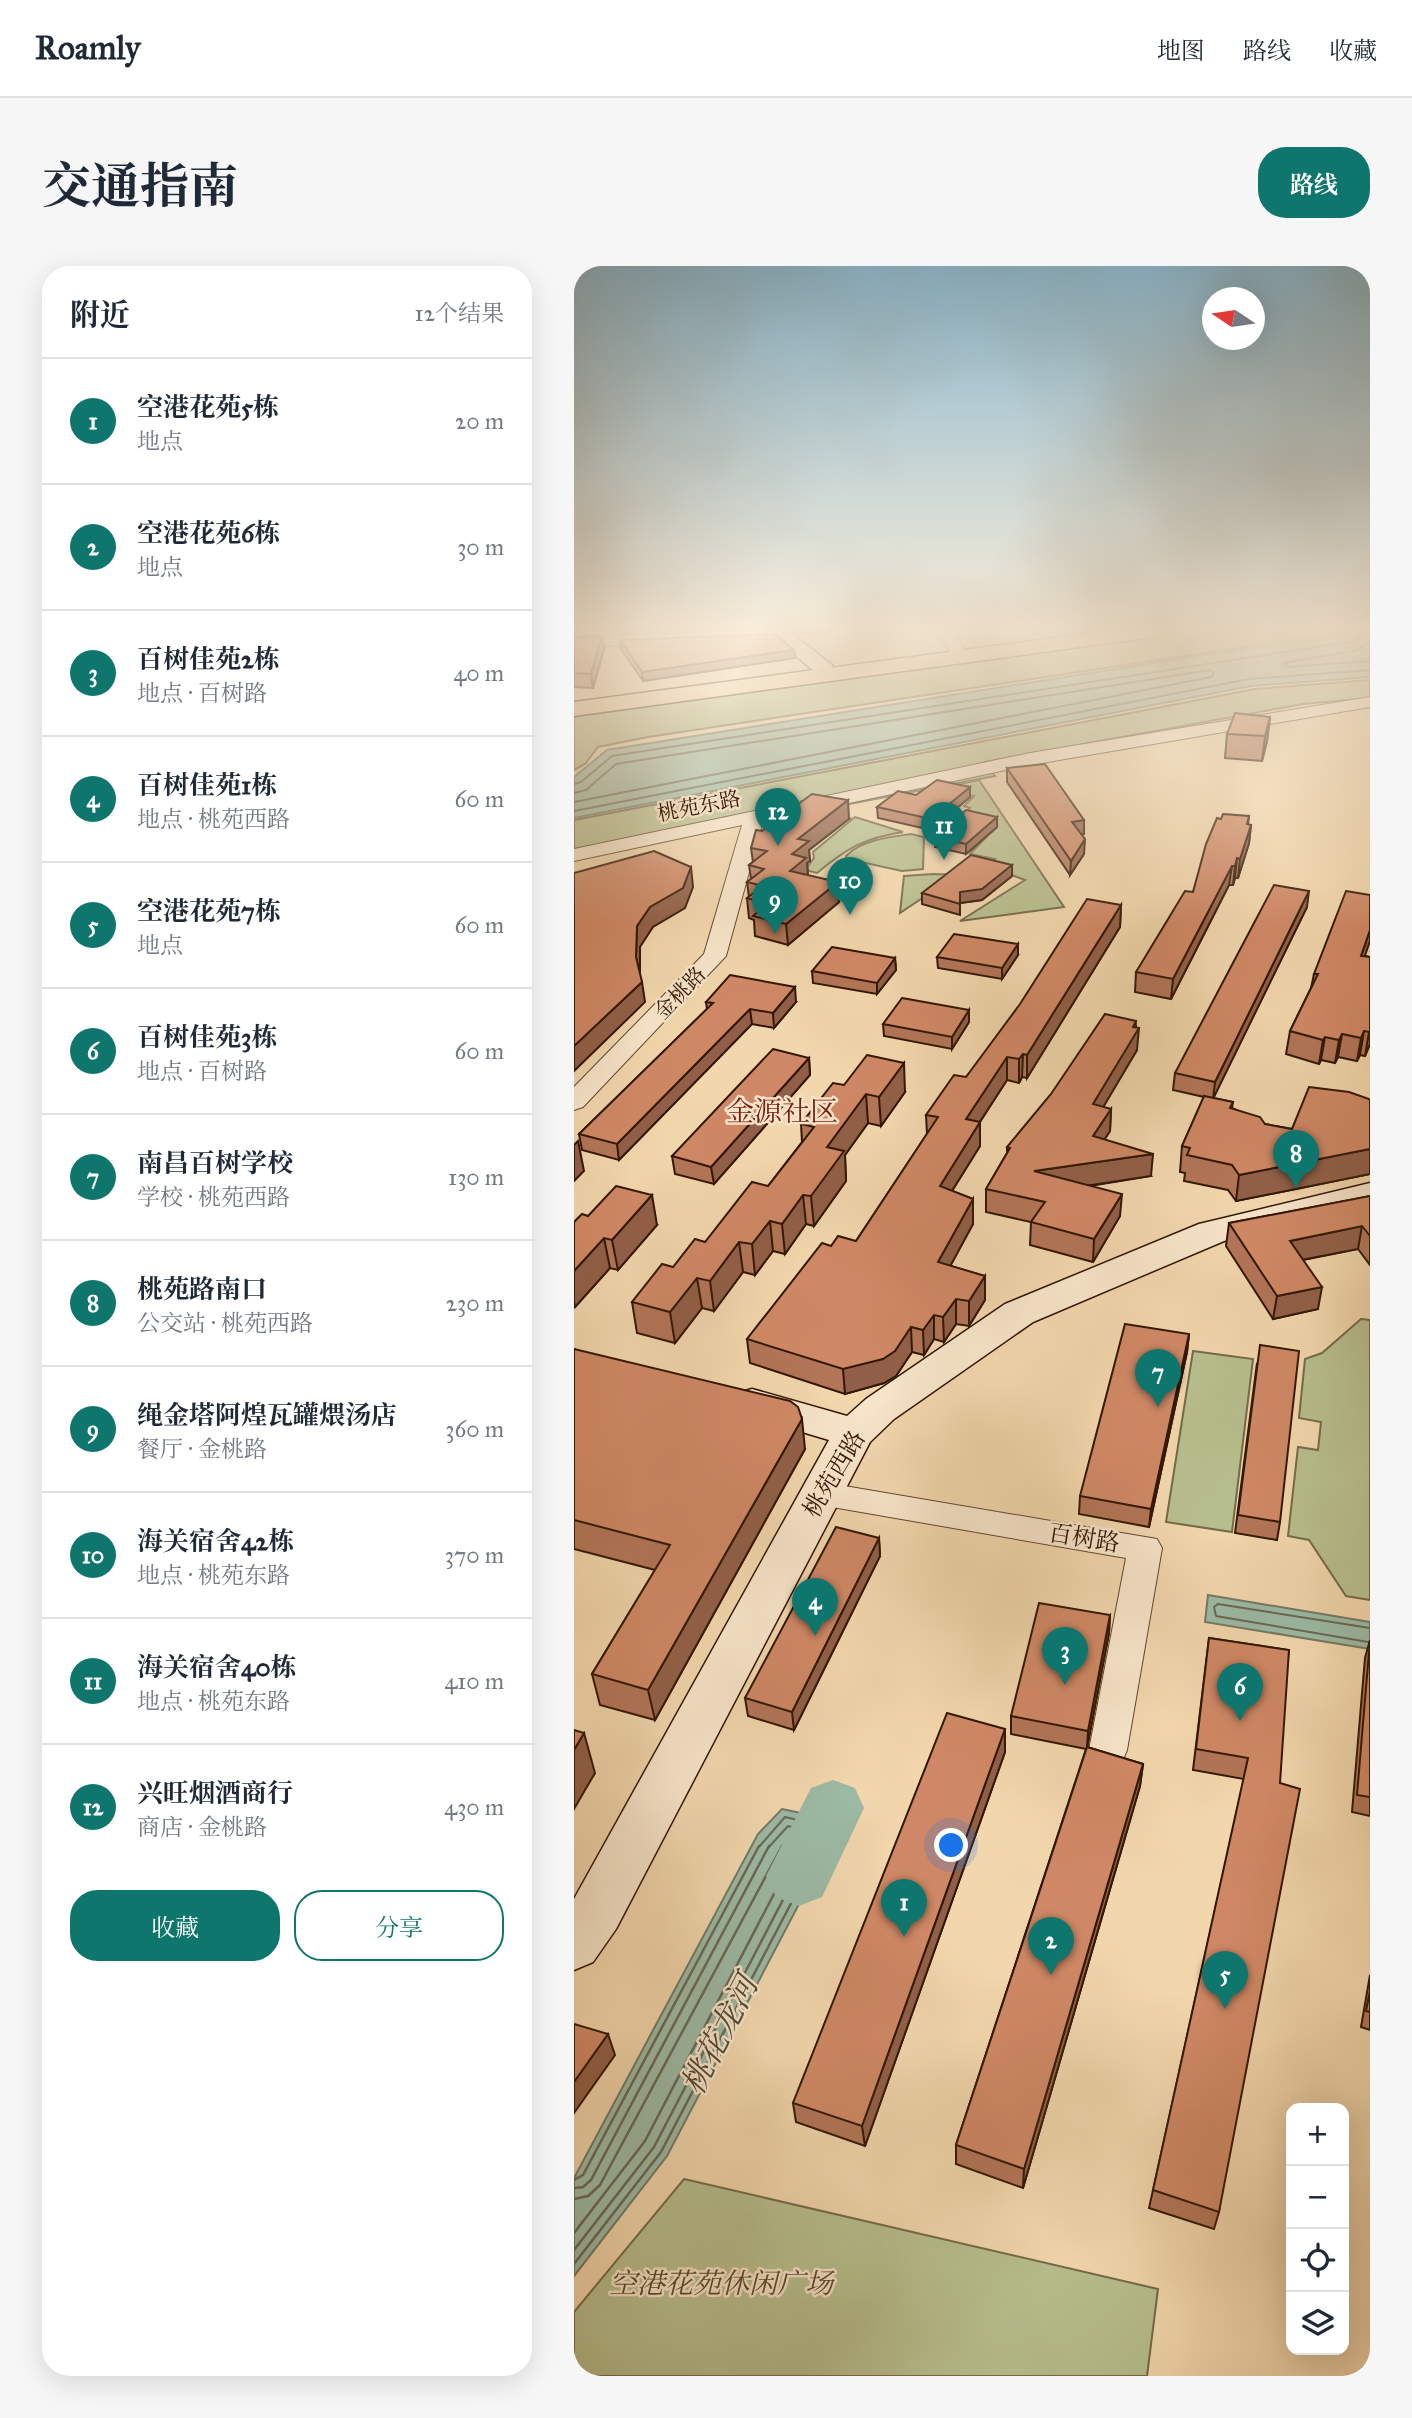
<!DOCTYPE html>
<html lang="zh">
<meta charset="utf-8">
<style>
:root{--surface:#fff;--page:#f6f6f7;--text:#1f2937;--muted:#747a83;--line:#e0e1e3;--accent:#0f766e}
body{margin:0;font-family:"IM FELL Great Primer","Noto Serif SC",serif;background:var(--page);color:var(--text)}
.controls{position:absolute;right:21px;bottom:21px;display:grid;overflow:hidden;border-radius:14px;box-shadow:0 7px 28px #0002}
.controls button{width:63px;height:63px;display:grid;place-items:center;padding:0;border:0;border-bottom:2px solid var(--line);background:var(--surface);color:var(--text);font:35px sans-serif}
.compass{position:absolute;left:628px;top:21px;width:63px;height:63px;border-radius:50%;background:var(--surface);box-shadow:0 7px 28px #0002;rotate:283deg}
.you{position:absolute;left:378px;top:1580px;width:24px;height:24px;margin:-18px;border:5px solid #fff;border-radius:50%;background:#1a73e8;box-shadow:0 0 0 10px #1a73e833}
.badge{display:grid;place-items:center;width:46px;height:46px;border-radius:50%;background:var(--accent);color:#fff;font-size:23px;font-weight:700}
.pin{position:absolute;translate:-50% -58px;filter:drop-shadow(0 2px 4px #0008)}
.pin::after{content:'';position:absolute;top:37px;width:24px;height:21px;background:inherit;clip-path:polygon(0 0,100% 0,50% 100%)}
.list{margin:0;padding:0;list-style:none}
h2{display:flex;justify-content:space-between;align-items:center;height:91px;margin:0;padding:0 28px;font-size:30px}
h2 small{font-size:23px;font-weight:400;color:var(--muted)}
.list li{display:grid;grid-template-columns:46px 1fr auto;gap:21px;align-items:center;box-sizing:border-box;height:126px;padding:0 28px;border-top:2px solid var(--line)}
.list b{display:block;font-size:26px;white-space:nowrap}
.list p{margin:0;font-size:23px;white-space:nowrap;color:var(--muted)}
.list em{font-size:23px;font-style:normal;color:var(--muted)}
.actions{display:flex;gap:14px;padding:21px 28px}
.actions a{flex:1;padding:16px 0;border:2px solid var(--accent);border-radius:28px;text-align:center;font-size:24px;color:var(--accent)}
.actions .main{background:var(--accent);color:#fff}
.icon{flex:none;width:38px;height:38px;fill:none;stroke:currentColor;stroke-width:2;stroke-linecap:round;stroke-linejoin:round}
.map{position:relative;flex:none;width:796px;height:2110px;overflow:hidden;border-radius:28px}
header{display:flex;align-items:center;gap:42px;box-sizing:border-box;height:98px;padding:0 35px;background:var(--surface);border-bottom:2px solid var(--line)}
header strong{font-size:33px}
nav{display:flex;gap:38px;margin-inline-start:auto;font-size:24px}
.intro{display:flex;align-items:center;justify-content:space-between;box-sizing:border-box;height:168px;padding:0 42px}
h1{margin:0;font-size:49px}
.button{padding:18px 32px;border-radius:28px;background:var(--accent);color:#fff;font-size:24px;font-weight:700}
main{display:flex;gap:42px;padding:0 42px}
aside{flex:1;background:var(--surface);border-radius:28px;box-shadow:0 7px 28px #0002}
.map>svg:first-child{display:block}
.green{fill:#b7be8d;stroke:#746a48;stroke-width:2}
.water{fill:#9cbaa5;stroke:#727965;stroke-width:2}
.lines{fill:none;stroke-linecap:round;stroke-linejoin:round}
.shore-far1{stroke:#676854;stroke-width:2}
.shore{stroke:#676854;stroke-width:2.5}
.river{fill:#9cbaa5;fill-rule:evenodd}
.street-casing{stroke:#62472e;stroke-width:2}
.secondary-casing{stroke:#321704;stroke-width:3}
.primary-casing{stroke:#321704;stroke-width:3}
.street{fill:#f7e4c9;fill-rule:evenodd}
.secondary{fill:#f7e4c9;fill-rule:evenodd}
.primary{fill:#f2d6ac;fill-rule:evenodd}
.wall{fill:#b27557;stroke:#321704;stroke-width:2}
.shaded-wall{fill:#915f47;stroke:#321704;stroke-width:2}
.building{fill:#cf8865;stroke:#321704;stroke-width:2}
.labels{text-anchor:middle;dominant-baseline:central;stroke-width:5;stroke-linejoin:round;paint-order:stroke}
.far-street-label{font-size:21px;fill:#321704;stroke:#f7e4c9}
.street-label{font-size:24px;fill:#321704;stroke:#f7e4c9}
.quarter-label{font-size:28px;fill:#7a1f14;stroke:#f7e4c9}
.near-park-label{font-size:28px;font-style:italic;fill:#5a492d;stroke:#f7e4c9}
.near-water-label{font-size:32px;font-style:italic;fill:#524834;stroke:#f7e4c9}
</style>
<header>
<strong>Roamly</strong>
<nav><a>地图</a><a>路线</a><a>收藏</a></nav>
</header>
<div class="intro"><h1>交通指南</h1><a class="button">路线</a></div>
<main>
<aside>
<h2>附近<small>12个结果</small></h2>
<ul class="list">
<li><span class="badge">1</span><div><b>空港花苑5栋</b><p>地点</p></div><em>20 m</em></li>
<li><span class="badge">2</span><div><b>空港花苑6栋</b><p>地点</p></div><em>30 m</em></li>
<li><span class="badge">3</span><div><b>百树佳苑2栋</b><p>地点 · 百树路</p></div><em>40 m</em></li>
<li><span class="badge">4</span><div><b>百树佳苑1栋</b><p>地点 · 桃苑西路</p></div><em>60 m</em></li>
<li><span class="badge">5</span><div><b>空港花苑7栋</b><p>地点</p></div><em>60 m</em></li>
<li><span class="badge">6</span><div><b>百树佳苑3栋</b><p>地点 · 百树路</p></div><em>60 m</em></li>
<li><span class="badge">7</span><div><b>南昌百树学校</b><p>学校 · 桃苑西路</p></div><em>130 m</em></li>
<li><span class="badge">8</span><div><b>桃苑路南口</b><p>公交站 · 桃苑西路</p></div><em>230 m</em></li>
<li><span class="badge">9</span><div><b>绳金塔阿煌瓦罐煨汤店</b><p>餐厅 · 金桃路</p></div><em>360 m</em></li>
<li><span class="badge">10</span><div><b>海关宿舍42栋</b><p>地点 · 桃苑东路</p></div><em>370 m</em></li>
<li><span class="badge">11</span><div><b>海关宿舍40栋</b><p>地点 · 桃苑东路</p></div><em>410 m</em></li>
<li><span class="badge">12</span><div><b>兴旺烟酒商行</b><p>商店 · 金桃路</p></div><em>430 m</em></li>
</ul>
<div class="actions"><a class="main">收藏</a><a>分享</a></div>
</aside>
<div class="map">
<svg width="796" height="2110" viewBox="0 0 796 2110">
<rect width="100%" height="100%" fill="#f2d6ac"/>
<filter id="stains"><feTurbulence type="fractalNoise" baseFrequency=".00286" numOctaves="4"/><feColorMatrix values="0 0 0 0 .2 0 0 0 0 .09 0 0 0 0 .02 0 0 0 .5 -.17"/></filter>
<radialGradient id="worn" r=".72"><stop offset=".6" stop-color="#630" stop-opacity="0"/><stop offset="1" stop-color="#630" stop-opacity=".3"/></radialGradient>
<g class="green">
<path d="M617,365H776L74,471L24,481L11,498L0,504V448L408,389Z"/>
<path d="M796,414V432L729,438L411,496L421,510L160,560L0,586V554L681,423Z"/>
<path d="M405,514L490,641L386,655L451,614L414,600L421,593L396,588L423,560L385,552L396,542L390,540L400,530L365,522Z"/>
<path d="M281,551L329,566C290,572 273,582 243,607L231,604L240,592L239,586Z"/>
<path d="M337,568L350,571L349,603L328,605L273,593L272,590C287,574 316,571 337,568Z"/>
<path d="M359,608L394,609L365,621L326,647L330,610Z"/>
<path d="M787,1053L796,1054V1334L772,1330L735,1274L714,1270L724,1181L744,1184L747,1156L725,1152L731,1093L748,1087Z"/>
<path d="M619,1085L679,1093L658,1266L592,1256Z"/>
<path d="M110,1913L584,2023L573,2110H0V2046Z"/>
</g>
<g class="water">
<path d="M796,366V411L677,420L0,552V511L33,484L636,388Z"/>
<path d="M634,1329L796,1356V1383L631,1356Z"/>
<path d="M208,1543L268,1556L93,1890L0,2010V1912L184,1568Z"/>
</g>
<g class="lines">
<g class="shore-far1">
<path d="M796,375L784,384L710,397L714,401L796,395"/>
<path d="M0,518L7,516L38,490L782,375L788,372L789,365"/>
<path d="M0,527L12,524L42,498L636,404L640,407L637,411L0,536"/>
<path d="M0,545L675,413L796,404"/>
<path d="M794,1376L642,1350L640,1341L644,1338L796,1362"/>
<path d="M184,1582L211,1551L254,1561L246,1582"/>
<path d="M194,1582L214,1560L241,1567L236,1582"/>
<path d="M207,1582L216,1572L225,1574L224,1582"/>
</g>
<g class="shore">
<path d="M0,1914L9,1909L185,1580"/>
<path d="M0,1922L9,1921L17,1914L195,1580"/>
<path d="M0,1933L14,1930L26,1919L208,1580"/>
<path d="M0,1967L71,1875L225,1580"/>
<path d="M0,1984L80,1881L237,1580"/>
<path d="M0,1998L87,1886L247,1580"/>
</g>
<path class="river" d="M259,1514L281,1522L290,1542L248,1631L225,1640L202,1631L192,1610L237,1522Z"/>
<defs>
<g id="street">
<path d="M364,365H380L390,383L388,386H376Z"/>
<path d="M108,367L114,369V375L0,382V372Z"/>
<path d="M796,431V441L456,499L189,555L152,690L9,841L0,844V821L130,688L168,559L0,595V583L456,487Z"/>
<path d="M247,1216L583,1273L588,1282L553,1484L548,1496L534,1501L520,1496L515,1484L552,1292L235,1237L230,1228L235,1219Z"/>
</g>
<g id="secondary">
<path d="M192,365H215L259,400L256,405H240Z"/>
<path d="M796,917V939L650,975L459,1056L320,1153L296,1176L42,1663L19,1696L0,1704V1633L255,1174L164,1147L158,1137L164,1127L178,1123L273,1150L292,1133L431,1038L625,958Z"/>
</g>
<path id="primary" d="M533,365H589L579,371L0,450V436Z"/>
</defs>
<use href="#street" class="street-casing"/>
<use href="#secondary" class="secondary-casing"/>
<use href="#primary" class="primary-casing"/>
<use href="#street" class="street"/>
<use href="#secondary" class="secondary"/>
<use href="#primary" class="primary"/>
</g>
<g class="wall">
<path d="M46,365H79V366L47,368Z"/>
<path d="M222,365H258V366L222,367Z"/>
<path d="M28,370L30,383L19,422L0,421V371Z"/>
<path d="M46,374L220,384L221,392L69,415L47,383Z"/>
<path d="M696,451L693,475L688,495L651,492L653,468Z"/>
<path d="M433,502L510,554V568L508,569L510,588L496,609L433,516Z"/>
<path d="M396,521V531L357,564L304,552L303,541L342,529Z"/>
<path d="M675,550L674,559H677L675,577L664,612H661L659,619H655L597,733L561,726L562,706L619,626L647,553Z"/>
<path d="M423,551V561L392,588L361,581V571Z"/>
<path d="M275,553L235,584L236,595L233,597L234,609L265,636L214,679L181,670L180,654L175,652L173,632L175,631L173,616L177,613L175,599L179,596L177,582L188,565Z"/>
<path d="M438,599V610L408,634L386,637V649L348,638V627Z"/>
<path d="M547,639L546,661L453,812L448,811L445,817L433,814L406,856V880L378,925L399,933V958L376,1000L411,1010V1034L395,1060L382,1058L370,1076L360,1073L350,1089L338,1086L322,1110L310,1117L271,1128L176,1097L173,1073L257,980L282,975L353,868L352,849L392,811Z"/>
<path d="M733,641L639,832L659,836L658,842L691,858L718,863L796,835V908L662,935L654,924L610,915L611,907L606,906L608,880L630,831L599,824L601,807Z"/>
<path d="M444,689L428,713L364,702L363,691Z"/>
<path d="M791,690L796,691V778L791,790L786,789L783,795L764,791L761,797L747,794L745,798L712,788L716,765L737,722L740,708Z"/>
<path d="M321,692L322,704L303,728L239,717L238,705Z"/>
<path d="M132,736H222L200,762L178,758L45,894L8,884L5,868L133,743Z"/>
<path d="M395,744V756L378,783L310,770L309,758Z"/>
<path d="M562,761L563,784L529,841L537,843L536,865L530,874L577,910L516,920L546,950L519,996L456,979L457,956L412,946V923L433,887V881Z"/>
<path d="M235,792L236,809L140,918L101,908L98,890Z"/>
<path d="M270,819L331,826L307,860L294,857L271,889L272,915L240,960L232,958L211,988L199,985L181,1009L169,1006L140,1045L128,1042L101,1077L63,1067L58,1036L131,976L194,920L228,876L227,858Z"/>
<path d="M796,930V999L784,983L729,994L744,1043L699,1053L652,980L655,957Z"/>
<path d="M14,950L83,959L44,1004L36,1002L1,1041H0V956Z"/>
<path d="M615,1068L613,1086L575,1261L505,1248L506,1230Z"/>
<path d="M0,1083L231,1183L81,1454L26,1439L18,1408L81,1304L0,1283Z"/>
<path d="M683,1097L706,1256L703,1274L661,1267Z"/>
<path d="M305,1272L306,1290L220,1464L174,1450L171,1432Z"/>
<path d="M536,1349L535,1367L513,1481L569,1498L566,1520L449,1922L382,1898V1879L512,1483L437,1468V1450Z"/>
<path d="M635,1372L715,1384L645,1946L640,1963L575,1942L670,1513L619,1504Z"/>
<path d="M796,1374V1550L778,1546L791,1392Z"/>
<path d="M431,1486L291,1880L222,1856L219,1837Z"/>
<path d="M796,1709V1764L787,1761Z"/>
</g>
<g class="shaded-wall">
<path d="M28,370L30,383L19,422L17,408Z"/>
<path d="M220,384L221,392L69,415L68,406Z"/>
<path d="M696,451L693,475L688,495L691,470Z"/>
<path d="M396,521V531L357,564V553Z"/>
<path d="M274,534L275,553L235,584L236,595L233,597L234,612L216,605L218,588L224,573Z"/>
<path d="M423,551V561L392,588V578Z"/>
<path d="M510,554V568L497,570L498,556Z"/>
<path d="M677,559L675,577L664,612L666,593Z"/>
<path d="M511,573L510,588L496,609L497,595Z"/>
<path d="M663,592L661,612L659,619L661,600Z"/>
<path d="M438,599V610L408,634L386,637V626Z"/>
<path d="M658,600L655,619L597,733L599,713Z"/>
<path d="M117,601L119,621L111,642L79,661L66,681V712L62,691L63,660L76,641Z"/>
<path d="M264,616L265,636L214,679L212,658Z"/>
<path d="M735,625L733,641L639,833L641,816Z"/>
<path d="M547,639L546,661L453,812V789Z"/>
<path d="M796,664V675L783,713L787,690Z"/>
<path d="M444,678V689L428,713V702Z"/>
<path d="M321,692L322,704L303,728V717Z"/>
<path d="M68,716L71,736L0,805V780Z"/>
<path d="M221,721L222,736L200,762L199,747Z"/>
<path d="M176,743L178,758L45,894L43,878Z"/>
<path d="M395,744V756L378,783V771Z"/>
<path d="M562,755L561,768L565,762L563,784L518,860L519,838Z"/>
<path d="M790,765L786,789L783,795L787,772Z"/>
<path d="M796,765V778L791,790L795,766Z"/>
<path d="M768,768L764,791L761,797L765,774Z"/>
<path d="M751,771L747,794L745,798L749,774Z"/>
<path d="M449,788L448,811L445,817V793Z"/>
<path d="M433,791V814L392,877V853Z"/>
<path d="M235,792L236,809L140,918L137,901Z"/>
<path d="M330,797L331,826L307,860L305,831Z"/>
<path d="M292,828L294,857L271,889L272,915L240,960L237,930L253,881Z"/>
<path d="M537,843L536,865L518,893L519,870Z"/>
<path d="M406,856V880L366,944V920Z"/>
<path d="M4,875L10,905L0,915V879Z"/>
<path d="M796,883V908L662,935L665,909Z"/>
<path d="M579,888L577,910L459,928L460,905Z"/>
<path d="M548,928L546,950L519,996L520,973Z"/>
<path d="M78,929L83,959L44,1004L38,974Z"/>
<path d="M229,929L232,958L211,988L208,958Z"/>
<path d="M399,933V958L365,1021L364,996Z"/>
<path d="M196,955L199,985L181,1009L178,978Z"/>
<path d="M788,960L784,983L712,997L716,975Z"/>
<path d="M30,972L36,1002L1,1041L0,1036V1005Z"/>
<path d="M165,976L169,1006L140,1045L136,1015Z"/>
<path d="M411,1010V1034L395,1060V1035Z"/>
<path d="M123,1012L128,1042L101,1077L96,1046Z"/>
<path d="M748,1021L744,1043L699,1053L703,1030Z"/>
<path d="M382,1033V1058L370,1076L369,1051Z"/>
<path d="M360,1049V1073L350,1089L349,1064Z"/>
<path d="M337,1061L338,1086L322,1110L310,1117L271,1128L269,1103Z"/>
<path d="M615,1068L613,1086L575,1261L577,1243Z"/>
<path d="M228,1153L231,1183L81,1454L74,1424Z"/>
<path d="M305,1272L306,1290L220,1464L218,1446Z"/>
<path d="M536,1349L535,1367L513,1483L514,1465Z"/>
<path d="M431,1463V1486L291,1880L288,1860Z"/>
<path d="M10,1467L21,1507L0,1543V1484Z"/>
<path d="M569,1498L566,1520L449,1922L450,1903Z"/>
<path d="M34,1768L41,1789L0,1847V1816Z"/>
</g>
<g class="building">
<path d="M201,368L220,384L68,406L46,374Z"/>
<path d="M28,370L17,408L0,407V371Z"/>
<path d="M661,447L696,451L691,470L653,468Z"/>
<path d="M471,498L510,554L498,556L511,573L497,595L433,502Z"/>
<path d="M363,514L396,521L357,553L303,541L324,525L342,529Z"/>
<path d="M238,528L274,534L224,573L235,575L218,588L232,592L216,605L264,616L212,658L179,650L194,638L173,632L189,620L173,616L190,603L175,599L193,585L177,582L182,564L188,565Z"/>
<path d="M392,544L423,551L392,578L361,571Z"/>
<path d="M649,548L675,550L673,558L677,559L666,593L663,592L661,600H658L599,713L562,706L611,625L619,626L632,578L643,552L647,553Z"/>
<path d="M80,585L117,601L109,622L76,641L63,660L62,691L68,716L0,780V607Z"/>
<path d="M397,589L438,599L408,623L386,626V638L348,627Z"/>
<path d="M700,619L735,625L641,816L601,807Z"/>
<path d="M772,625L796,629V664L787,690L796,691V765L795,766L790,765L787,772L768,768L765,774L751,771L749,774L716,765L744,708H740Z"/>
<path d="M513,633L547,639L453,789L449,788L445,793L433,791L392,853L406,856L366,920L399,933L364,996L411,1010L395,1035L382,1033L369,1051L360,1049L349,1064L337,1061L321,1085L309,1093L269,1103L173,1073L248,977L257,980L264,970L282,975L364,851L352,849L380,809L392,811L446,738Z"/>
<path d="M380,668L444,678L428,702L363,691Z"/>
<path d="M258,681L321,692L303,717L238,705Z"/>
<path d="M156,709L221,721L199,747L176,743L43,878L5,868L139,737L132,736Z"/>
<path d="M328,732L395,744L378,771L309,758Z"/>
<path d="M531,748L562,755L559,761L565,762L519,838L537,843L519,870L579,888L460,905L548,928L520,973L457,956L471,936L412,923L436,882L433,881L477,828Z"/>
<path d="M199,783L235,792L137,901L98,890Z"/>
<path d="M293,789L330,797L305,831L292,828L253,881L270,885L237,930L229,929L208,958L196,955L178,978L165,976L136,1015L123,1012L96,1046L58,1036L88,998L99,1001L121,973L131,976L178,916L194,920L240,861L227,858L259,817L270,819Z"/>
<path d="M735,821L775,826L795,833L796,835V883L665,909L658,899L613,889L616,882L608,880L630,830L659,836L656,842L686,851L691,858L718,863Z"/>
<path d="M42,920L78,929L38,974L30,972L0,1005V956L8,948L14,950Z"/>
<path d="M796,930V970L788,960L716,975L748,1021L703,1030L655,957Z"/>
<path d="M551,1058L615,1068L577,1243L506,1230Z"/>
<path d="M686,1079L725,1085L706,1256L664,1249Z"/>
<path d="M0,1083L216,1135L224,1141L228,1153L74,1424L18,1408L96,1279L0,1254Z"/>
<path d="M262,1261L305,1272L218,1446L171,1432Z"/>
<path d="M465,1337L536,1349L514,1465L437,1450Z"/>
<path d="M635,1372L715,1384L706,1517L726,1523L645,1946L579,1924L674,1492L622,1483Z"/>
<path d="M796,1374V1531L783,1529Z"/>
<path d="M373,1447L431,1463L288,1860L219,1837Z"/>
<path d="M0,1464L10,1467L0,1484Z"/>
<path d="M513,1481L569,1498L450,1903L382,1879Z"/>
<path d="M796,1725V1746L792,1745Z"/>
<path d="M0,1758L34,1768L0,1816Z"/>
</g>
<linearGradient id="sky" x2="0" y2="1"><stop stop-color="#89b6cd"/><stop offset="0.55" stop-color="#f9edda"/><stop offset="1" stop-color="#f9edda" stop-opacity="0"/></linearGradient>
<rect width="796" height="660" fill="url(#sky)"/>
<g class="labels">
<g class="far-street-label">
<text transform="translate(125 540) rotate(-11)">桃苑东路</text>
<text transform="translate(106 727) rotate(-46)">金桃路</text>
</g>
<g class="street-label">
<text transform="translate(260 1208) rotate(-59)">桃苑西路</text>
<text transform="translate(510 1272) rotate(9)">百树路</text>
</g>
<g class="quarter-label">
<text x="208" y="845">金源社区</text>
</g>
<g class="near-park-label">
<text x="147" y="2017">空港花苑休闲广场</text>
</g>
<g class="near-water-label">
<text transform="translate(146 1769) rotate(-63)">桃花龙河</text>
</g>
</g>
<rect width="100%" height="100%" filter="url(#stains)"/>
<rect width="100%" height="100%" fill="url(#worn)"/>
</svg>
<div class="controls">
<button>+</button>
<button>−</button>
<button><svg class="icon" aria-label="locate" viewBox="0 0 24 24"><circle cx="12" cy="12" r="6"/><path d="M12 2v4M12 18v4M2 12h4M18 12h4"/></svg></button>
<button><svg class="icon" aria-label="layers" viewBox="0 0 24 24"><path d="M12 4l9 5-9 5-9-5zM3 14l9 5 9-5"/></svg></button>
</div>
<svg class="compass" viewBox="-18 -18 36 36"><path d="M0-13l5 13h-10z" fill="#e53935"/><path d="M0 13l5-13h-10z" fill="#747a83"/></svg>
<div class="you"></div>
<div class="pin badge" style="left:330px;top:1671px">1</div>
<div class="pin badge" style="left:477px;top:1709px">2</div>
<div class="pin badge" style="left:491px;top:1419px">3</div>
<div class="pin badge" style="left:241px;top:1370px">4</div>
<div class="pin badge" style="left:651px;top:1743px">5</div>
<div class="pin badge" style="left:666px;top:1455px">6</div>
<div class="pin badge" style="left:584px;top:1141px">7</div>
<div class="pin badge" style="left:722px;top:922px">8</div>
<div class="pin badge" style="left:201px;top:668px">9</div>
<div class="pin badge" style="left:276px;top:649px">10</div>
<div class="pin badge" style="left:370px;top:594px">11</div>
<div class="pin badge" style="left:204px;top:580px">12</div>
</div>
</main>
